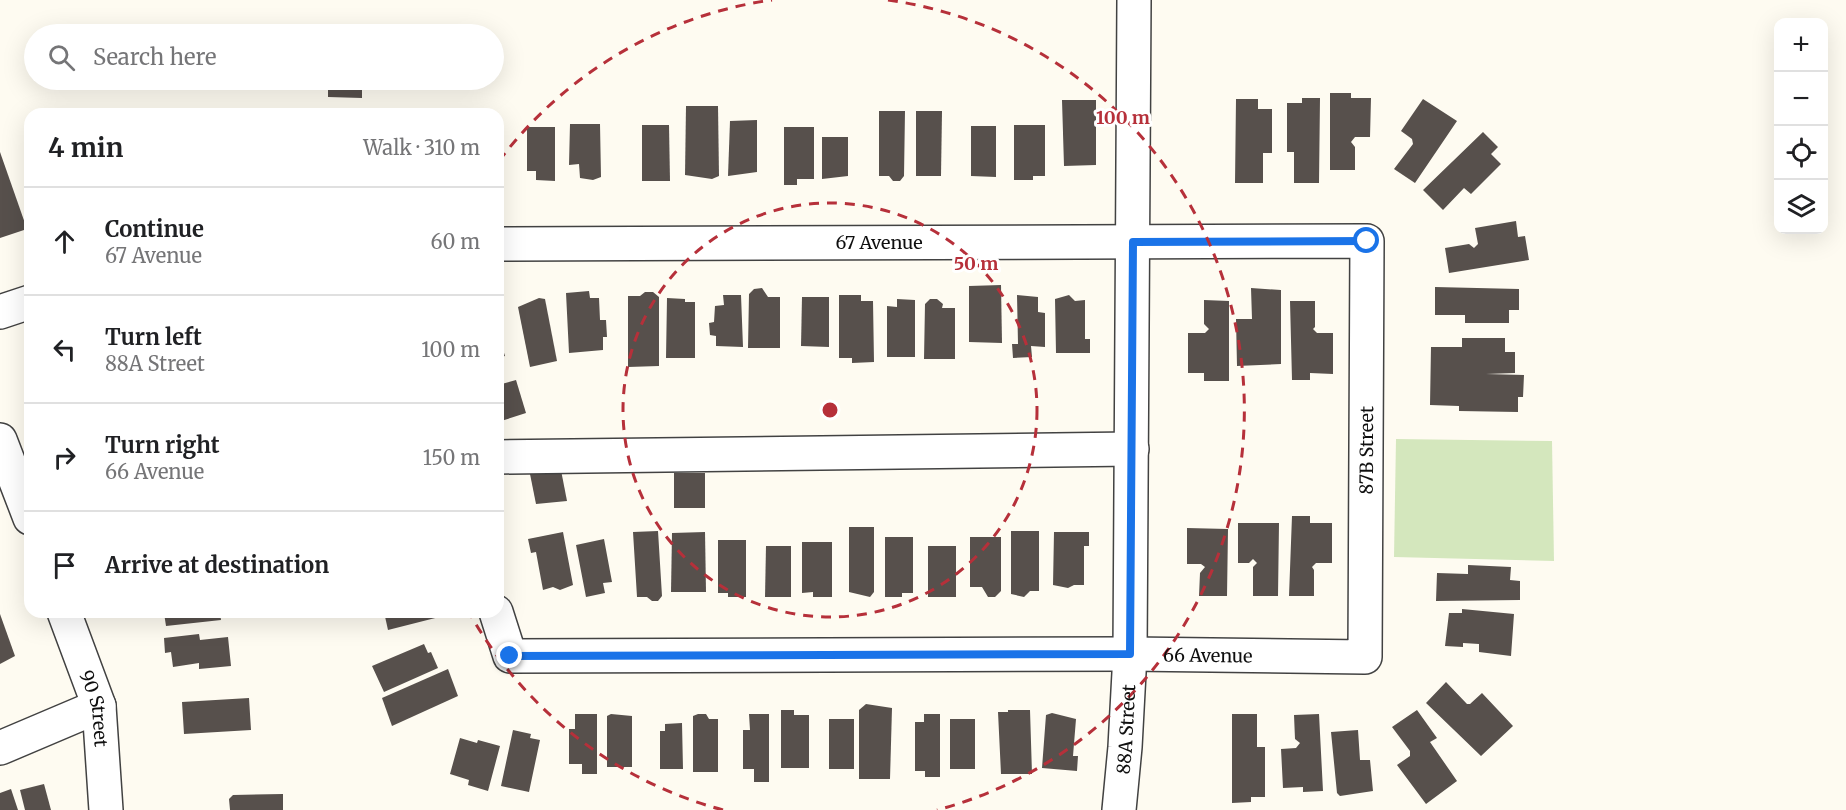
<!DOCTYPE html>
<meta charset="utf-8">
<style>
:root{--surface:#fff;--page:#f6f6f6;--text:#202124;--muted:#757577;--line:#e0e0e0}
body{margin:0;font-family:Merriweather,serif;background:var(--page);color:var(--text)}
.controls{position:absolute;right:18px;top:18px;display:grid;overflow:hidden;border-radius:12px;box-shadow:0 6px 24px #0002}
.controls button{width:54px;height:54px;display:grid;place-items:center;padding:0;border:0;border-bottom:2px solid var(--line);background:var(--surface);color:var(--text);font:30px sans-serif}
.stop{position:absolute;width:18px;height:18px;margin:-14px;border:4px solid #1a73e8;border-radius:50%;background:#fff}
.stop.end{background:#1a73e8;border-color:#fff;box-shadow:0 2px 6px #0008}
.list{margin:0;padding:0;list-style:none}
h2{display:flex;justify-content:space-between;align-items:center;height:78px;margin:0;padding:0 24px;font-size:26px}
h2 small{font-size:20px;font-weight:400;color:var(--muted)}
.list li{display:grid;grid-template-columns:39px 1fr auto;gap:18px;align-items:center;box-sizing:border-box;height:108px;padding:0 24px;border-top:2px solid var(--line)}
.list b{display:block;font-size:22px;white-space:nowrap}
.list p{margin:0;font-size:20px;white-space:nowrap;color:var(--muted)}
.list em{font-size:20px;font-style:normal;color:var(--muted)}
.icon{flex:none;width:33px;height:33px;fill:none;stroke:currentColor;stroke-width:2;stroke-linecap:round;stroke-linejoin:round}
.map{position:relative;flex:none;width:1846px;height:810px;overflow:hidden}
.search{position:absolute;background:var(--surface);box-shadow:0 6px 24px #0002;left:24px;top:24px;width:480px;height:66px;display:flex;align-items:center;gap:15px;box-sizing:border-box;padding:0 21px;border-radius:33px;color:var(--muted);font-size:22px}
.panel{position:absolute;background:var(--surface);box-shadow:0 6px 24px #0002;left:24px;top:108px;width:480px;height:510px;border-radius:18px}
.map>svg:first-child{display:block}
.green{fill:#d4e7bd}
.building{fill:#57504c}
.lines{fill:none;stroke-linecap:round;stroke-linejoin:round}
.minor-casing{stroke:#424242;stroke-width:36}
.minor{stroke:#fff;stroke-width:33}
.route{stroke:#1a73e8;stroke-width:8}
.ring{fill:none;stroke:#b6303a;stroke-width:3;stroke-dasharray:10 8}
.labels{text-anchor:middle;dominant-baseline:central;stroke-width:6;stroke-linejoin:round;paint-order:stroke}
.street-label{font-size:18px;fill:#0f0f0f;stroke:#fff}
.centre{fill:#b6303a;stroke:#fff;stroke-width:3}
.ring-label{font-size:18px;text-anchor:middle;font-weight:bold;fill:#b6303a;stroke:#fff;stroke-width:6;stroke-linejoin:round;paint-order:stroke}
</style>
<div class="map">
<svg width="1846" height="810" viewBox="0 0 1846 810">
<rect width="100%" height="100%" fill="#fefbf1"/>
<path class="green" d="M1396,439L1552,441L1554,561L1394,557Z"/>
<g class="building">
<path d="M328,80H362V98L328,97Z"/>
<path d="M1330,93H1351V98H1371L1370,137H1355L1351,142L1355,147V170H1330Z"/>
<path d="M1302,98H1320L1319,183H1294V152H1287V103H1302Z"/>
<path d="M1236,99H1258V109H1272V153H1263V183H1235Z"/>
<path d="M1423,99L1457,121L1415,183L1394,169L1413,144L1412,139L1401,131Z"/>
<path d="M1062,100H1096V165L1064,166Z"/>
<path d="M686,106H718L719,176L712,179L685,175Z"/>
<path d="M879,111H905L904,176L900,181H893L889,176H879Z"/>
<path d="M916,111H942L941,176H916Z"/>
<path d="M757,120V172L728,176L730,121Z"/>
<path d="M570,124H600L601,177L593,180L580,178L579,164L569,165Z"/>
<path d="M642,125H669L670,181H642Z"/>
<path d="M1014,125H1045V176H1033V180H1014Z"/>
<path d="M971,126H996V177L971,176Z"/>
<path d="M527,127H555V181L536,180V171H527Z"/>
<path d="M784,127H814V179H797V185H784Z"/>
<path d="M1483,132L1498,147L1491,154L1501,164L1471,194L1464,188L1443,210L1423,190Z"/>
<path d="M822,137H848V176L822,179Z"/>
<path d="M0,152L27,229L0,238Z"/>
<path d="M1516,221L1518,237L1525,236L1529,260L1449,273L1445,248L1469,244L1474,248L1478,244L1475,228Z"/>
<path d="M1001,285L1002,343L969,342V286Z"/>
<path d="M1435,287L1519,289V310H1509V323H1465V315H1435Z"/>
<path d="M762,288L768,297H780V348H748L749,294L754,289Z"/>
<path d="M1251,288L1281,290V364L1237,366L1236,319H1252Z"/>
<path d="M589,291L590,298H599L600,320H606L607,337H603V350L569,353L566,293Z"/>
<path d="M645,292H653L659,297V366L628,367V296H640Z"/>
<path d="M723,295H741L743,347L716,346V336L710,335L709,323L714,322L715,306L724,305Z"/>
<path d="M839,295H861V301H873L874,362L852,363V358H839Z"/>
<path d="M1017,295L1038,297V312L1045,313V347L1031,346L1032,357L1013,358L1012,344H1018Z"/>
<path d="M1069,295L1075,301L1085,300V339H1090V353H1056L1055,299Z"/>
<path d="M802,297H829V347L801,346Z"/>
<path d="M539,298L545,299L557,361L530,367L518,307Z"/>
<path d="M667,298L685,299V302H695V358H666Z"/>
<path d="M897,299L915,300V357H887V306L897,307Z"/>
<path d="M930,299H937L943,304L942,308H955V359H924L925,304Z"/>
<path d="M1204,300L1229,301V381H1204V373H1188V333H1205L1209,329L1204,324Z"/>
<path d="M1290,301H1315V327L1313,329L1317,333H1333V374L1310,373V380H1292Z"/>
<path d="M498,334L505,356L498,358Z"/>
<path d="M1462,338H1505V352H1515V373L1486,374L1524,375L1523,397H1518V412L1459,411V406L1430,405L1431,347H1462Z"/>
<path d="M516,380L526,413L498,422V385Z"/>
<path d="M560,465L567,501L536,504L529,469Z"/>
<rect x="674" y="473" width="31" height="35"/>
<path d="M1292,516H1310V523H1332V563H1316L1312,567L1314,570V596H1289Z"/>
<path d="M1238,523H1279L1278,596H1253V567L1257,563L1253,559L1249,563H1238Z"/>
<path d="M849,527H874V592L870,597L849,592Z"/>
<path d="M1187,528L1228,529L1227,596H1199L1200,573L1205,567L1201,564H1187Z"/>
<path d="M658,531L662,596L658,601H652L647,597H637L633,532Z"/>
<path d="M1011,531H1039V591H1030L1024,597L1011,594Z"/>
<path d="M563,532L573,585L560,590L553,587L543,590L536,552L531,553L528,539Z"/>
<path d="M705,532L706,592H671L672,533Z"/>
<path d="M1054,532H1089V546H1084V585H1074L1068,588L1053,585Z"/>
<path d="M885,537H913V593H902V597H885Z"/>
<path d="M970,537H1001V591L995,597H988L982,587H970Z"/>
<path d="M604,539L612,582L603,583L605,593L586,597L576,545Z"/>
<path d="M718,540H746V597H728V593H718Z"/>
<path d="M802,542H832V597H813V592L802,593Z"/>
<path d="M766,546H791V597H765Z"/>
<rect x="928" y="546" width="28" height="51"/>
<path d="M1468,565L1511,567L1510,580L1520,581V600L1436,601L1437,573L1468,574Z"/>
<path d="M1462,609L1514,614L1511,656L1479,652V644L1463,643V647L1445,646L1449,613H1462Z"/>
<path d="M220,612L221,620L166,626L164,613Z"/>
<path d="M384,612H451V614L388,630Z"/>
<path d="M0,614L15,656L0,664Z"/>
<path d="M199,634L200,640L228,637L231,666L199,669V663L173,667L171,652L165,653L164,638Z"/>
<path d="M424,644L428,653L431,652L438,668L384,692L372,666Z"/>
<path d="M448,669L458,696L392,726L382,698Z"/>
<path d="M1446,682L1467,704H1470L1482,693L1513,726L1481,756L1426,703Z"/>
<path d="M249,698L251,730L184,734L182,702Z"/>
<path d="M866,704L892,708L890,779H859V710Z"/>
<path d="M781,710H794V715H809V768H781Z"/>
<path d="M1008,710H1030L1032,774H1001L998,712H1008Z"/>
<path d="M1417,710L1437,738L1430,742L1457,781L1426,804L1397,765L1410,756V751L1392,727Z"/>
<path d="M1052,713L1076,719L1073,756H1078L1077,771L1042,768L1046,715Z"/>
<path d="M575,714H597V774H582V764H569V729H575Z"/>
<path d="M611,714L632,716V767H607V716Z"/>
<path d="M698,714H706L709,719H718V772H693V716Z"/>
<path d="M749,714H769V782H754V769H743V730H750Z"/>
<path d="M924,714H940V777H925V771H915V722H924Z"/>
<path d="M1232,714H1257V747H1265V797H1251V802L1232,803Z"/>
<path d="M1319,714L1323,791L1303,792V787L1283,788L1281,749L1296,748L1300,743L1295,739L1294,715Z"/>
<rect x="829" y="719" width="25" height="50"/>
<rect x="950" y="719" width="25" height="50"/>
<path d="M682,723L683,769H660V731H665V724Z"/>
<path d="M513,730L531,734L530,738L540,740L529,792L501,786Z"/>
<path d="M1358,730L1360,760H1370L1373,791L1340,796L1337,793L1331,732Z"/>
<path d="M460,738L477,743L478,740L500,746L488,791L468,785L469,780L450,774Z"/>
<path d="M44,784L51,810H25L20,790Z"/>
<path d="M11,789L18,810H0V793Z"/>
<path d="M283,794V810H230L229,799L233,795Z"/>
</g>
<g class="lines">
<defs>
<g id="minor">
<path d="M0,312L30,302"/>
<path d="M0,440L30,518"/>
<path d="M498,457L1132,449"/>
<path id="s1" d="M64,612L99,706L106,810"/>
<path id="s2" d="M496,612L510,656L1130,654L1365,657L1367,241L498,244"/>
<path d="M0,748L99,706"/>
<path id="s3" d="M1119,810L1125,747L1130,654L1134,0"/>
</g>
</defs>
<use href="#minor" class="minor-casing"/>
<use href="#minor" class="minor"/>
</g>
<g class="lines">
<path class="route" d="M510,656L1130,654L1133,242L1367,241"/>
</g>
<g class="ring">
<circle cx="830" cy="410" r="207"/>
<path d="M723 810A414 414 0 0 1 470 614M499 161A414 414 0 0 1 772 0M888 0A414 414 0 0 1 937 810"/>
</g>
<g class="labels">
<g class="street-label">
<text x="879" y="242">67 Avenue</text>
<text stroke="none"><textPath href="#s2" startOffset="1108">87B Street</textPath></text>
<text stroke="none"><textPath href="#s2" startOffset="744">66 Avenue</textPath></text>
<text stroke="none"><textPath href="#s1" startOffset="102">90 Street</textPath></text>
<text stroke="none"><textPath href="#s3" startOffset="81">88A Street</textPath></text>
</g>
</g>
<circle cx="830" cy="410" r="9" class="centre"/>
<g class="ring-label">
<text x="1123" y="124">100 m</text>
<text x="976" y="270">50 m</text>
</g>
</svg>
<div class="controls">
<button>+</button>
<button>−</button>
<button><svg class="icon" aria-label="locate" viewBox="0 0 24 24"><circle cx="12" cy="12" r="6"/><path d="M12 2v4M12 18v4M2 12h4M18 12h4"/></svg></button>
<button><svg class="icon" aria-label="layers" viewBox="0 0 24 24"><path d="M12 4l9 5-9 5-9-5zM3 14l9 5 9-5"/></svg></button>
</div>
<div class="stop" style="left:1367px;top:241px"></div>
<div class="stop end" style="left:510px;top:656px"></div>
<div class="search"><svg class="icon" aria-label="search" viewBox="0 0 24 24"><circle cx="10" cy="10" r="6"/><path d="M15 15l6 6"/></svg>Search here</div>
<section class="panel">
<h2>4 min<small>Walk · 310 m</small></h2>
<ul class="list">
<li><svg class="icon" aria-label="ahead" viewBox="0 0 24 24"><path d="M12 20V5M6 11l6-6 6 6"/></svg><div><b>Continue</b><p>67 Avenue</p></div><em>60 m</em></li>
<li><svg class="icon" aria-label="left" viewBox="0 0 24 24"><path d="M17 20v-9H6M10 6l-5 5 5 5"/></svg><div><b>Turn left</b><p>88A Street</p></div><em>100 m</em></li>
<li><svg class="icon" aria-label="right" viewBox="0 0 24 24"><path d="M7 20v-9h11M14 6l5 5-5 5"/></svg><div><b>Turn right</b><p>66 Avenue</p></div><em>150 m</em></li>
<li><svg class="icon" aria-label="arrive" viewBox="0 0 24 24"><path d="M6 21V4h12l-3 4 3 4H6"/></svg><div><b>Arrive at destination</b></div></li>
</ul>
</section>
</div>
